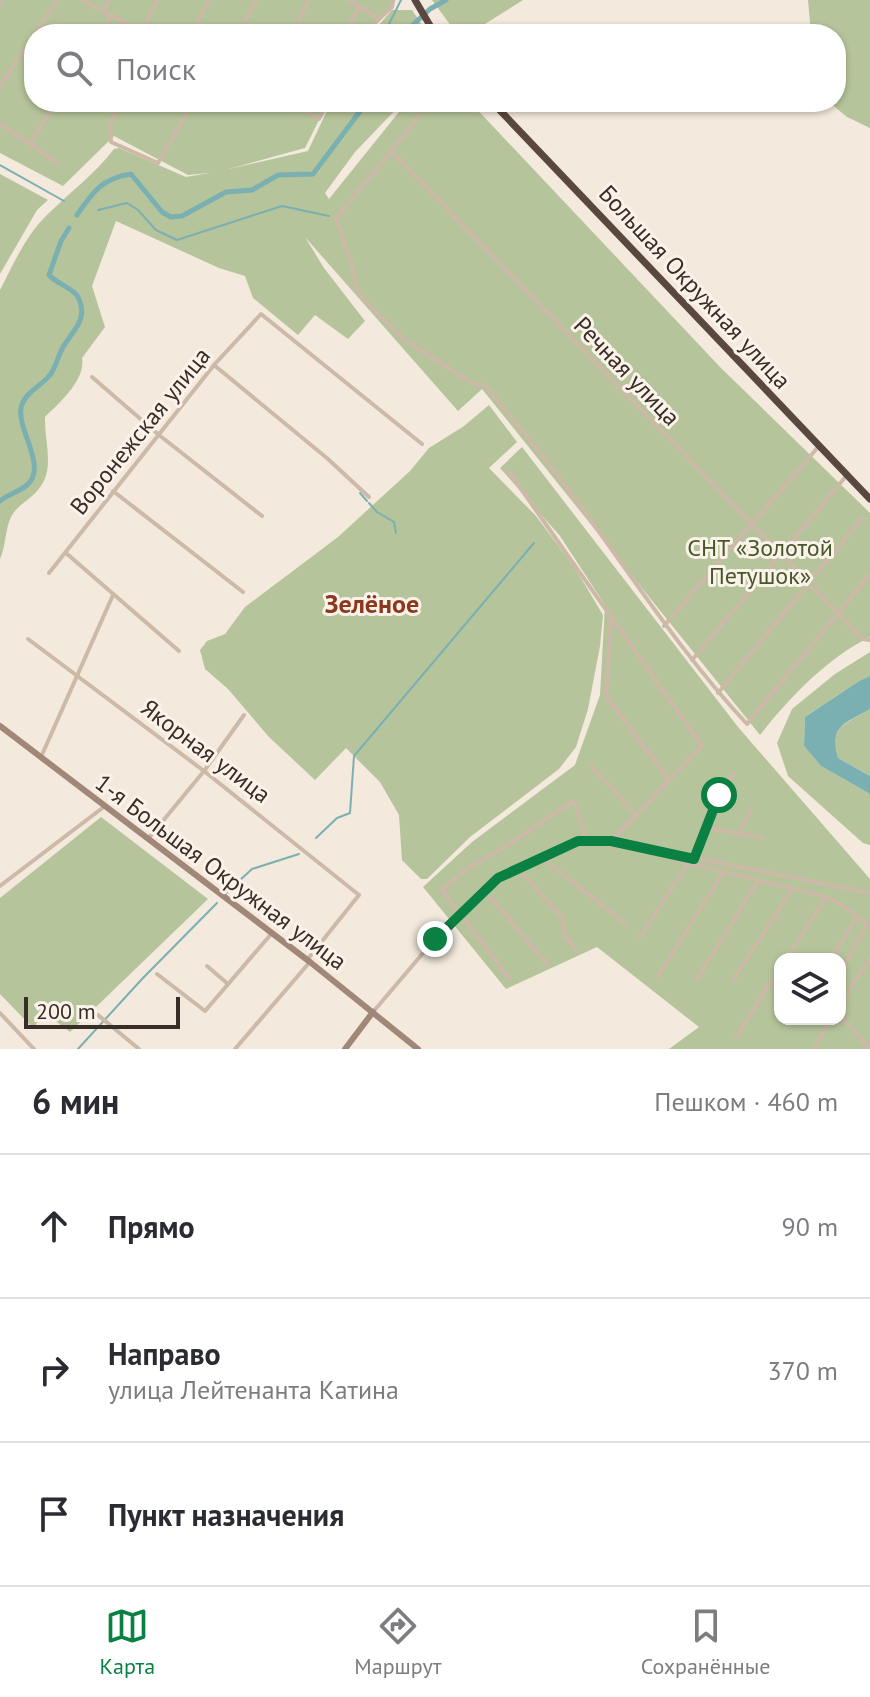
<!DOCTYPE html>
<html lang="ru">
<meta charset="utf-8">
<style>
:root{--surface:#fff;--page:#f2f2f3;--text:#2b2b33;--muted:#7c7c81;--line:#e1e1e2;--accent:#0b8043}
body{margin:0;font-family:"PT Sans",sans-serif;background:var(--page);color:var(--text)}
.controls{position:absolute;right:24px;bottom:24px;display:grid;overflow:hidden;border-radius:16px;box-shadow:0 2px 6px #0004}
.controls button{width:72px;height:72px;display:grid;place-items:center;padding:0;border:0;border-bottom:2px solid var(--line);background:var(--surface);color:var(--text);font:40px sans-serif}
.scale{position:absolute;left:24px;bottom:20px;width:156px;box-sizing:border-box;padding-left:8px;border:4px solid #392d28;border-top:0;font-size:22px;line-height:28px;white-space:nowrap;color:#392d28;-webkit-text-stroke:6px #fbf3e9;paint-order:stroke}
.stop{position:absolute;width:24px;height:24px;margin:-18px;border:6px solid #0b8043;border-radius:50%;background:#fff}
.stop.end{background:#0b8043;border-color:#fff;box-shadow:0 2px 8px #0008}
.list{margin:0;padding:0;list-style:none}
h2{display:flex;justify-content:space-between;align-items:center;height:104px;margin:0;padding:0 32px;font-size:34px}
h2 small{font-size:26px;font-weight:400;color:var(--muted)}
.list li{display:grid;grid-template-columns:52px 1fr auto;gap:24px;align-items:center;box-sizing:border-box;height:144px;padding:0 32px;border-top:2px solid var(--line)}
.list b{display:block;font-size:30px;white-space:nowrap}
.list p{margin:0;font-size:26px;white-space:nowrap;color:var(--muted)}
.list em{font-size:26px;font-style:normal;color:var(--muted)}
.icon{flex:none;width:44px;height:44px;fill:none;stroke:currentColor;stroke-width:2;stroke-linecap:round;stroke-linejoin:round}
.map{position:relative;flex:none;width:870px;height:1049px;overflow:hidden}
.search{position:absolute;background:var(--surface);box-shadow:0 2px 6px #0004;left:24px;right:24px;top:24px;height:88px;display:flex;align-items:center;gap:20px;box-sizing:border-box;padding:0 28px;border-radius:32px;color:var(--muted);font-size:30px}
.sheet{height:536px;background:var(--surface)}
nav{display:flex;justify-content:space-around;align-items:center;box-sizing:border-box;height:112px;border-top:2px solid var(--line);background:var(--surface);font-size:22px;color:var(--muted)}
nav a{display:grid;justify-items:center;gap:4px}
nav .on{color:var(--accent)}
.map>svg:first-child{display:block}
.green{fill:#b6c49b;fill-rule:evenodd}
.water{fill:#7ab0b2}
.lines{fill:none;stroke-linecap:round;stroke-linejoin:round}
.stream{stroke:#7ab0b2;stroke-width:2}
.canal{stroke:#7ab0b2;stroke-width:5}
.street{stroke:#ccb9a7;stroke-width:4}
.secondary{stroke:#a08778;stroke-width:6}
.highway{stroke:#5a473f;stroke-width:7}
.route{stroke:#0b8043;stroke-width:10}
.labels{text-anchor:middle;dominant-baseline:central;stroke-width:6;stroke-linejoin:round;paint-order:stroke}
.street-label{font-size:24px;fill:#392d28;stroke:#fbf3e9}
.park-label{font-size:24px;fill:#47582b;stroke:#fbf3e9}
.neighbourhood-label{font-size:26px;font-weight:bold;fill:#8c381d;stroke:#fbf3e9}
</style>
<div class="map">
<svg width="870" height="1049" viewBox="0 0 870 1049">
<rect width="100%" height="100%" fill="#f3e9dc"/>
<g class="green">
<path d="M0,0H396L367,34H34V102H328L305,148L229,169L308,151L331,102H403L355,152L325,193L329,199L407,102H470L721,368L870,513V637C827,658 789,698 760,735L482,389L458,411L305,237L324,268L365,321L348,339L315,315L298,335L253,298L245,276L219,268L116,221L92,286L105,327L82,358C86,380 59,403 45,417C44,442 56,469 38,490C30,500 17,505 11,517C5,529 6,546 0,559V290C13,265 26,235 47,215C69,193 94,175 114,149L119,148L186,177L209,173L188,175L114,136L63,186L0,153Z"/>
<path d="M432,0H523L469,34H457Z"/>
<path d="M808,0H870V128L847,117L829,102H836V34H811Z"/>
<path d="M392,10H412L428,34H371Z"/>
<path d="M0,174L48,200L37,210L0,274Z"/>
<path d="M489,405L517,442L489,468L536,516L575,568L603,615L600,646L588,709L576,747L559,769L470,837L427,879H421L402,860L399,815L380,782L346,748L315,780L269,737L228,689L205,669L200,650L207,641L225,634L245,607L338,537L410,471L429,448L464,426Z"/>
<path d="M522,447L738,727L870,879V1049H669L699,1027L597,947L506,989L423,887L472,842L575,765L600,695L605,605L560,536L500,468ZM780,959H840V1019H780Z"/>
<path d="M870,652V676L859,681L805,717L804,746L821,766L870,794V845L863,843L788,776L777,743L792,709L835,674Z"/>
<path d="M870,709V776L838,758C829,725 845,725 870,709Z"/>
<path d="M101,817L208,899L70,1032L45,1013L33,1028L0,994V898Z"/>
</g>
<path class="water" d="M870,676V709C845,724 829,725 838,758L870,776V794L821,766L804,746L805,717L859,681Z"/>
<g class="lines">
<g class="stream">
<path d="M384,34L401,0"/>
<path d="M0,165L64,201"/>
<path d="M98,210L127,203L138,210L156,230L177,240L282,206L329,216"/>
<path d="M360,493L367,501"/>
<path d="M369,503L377,512L394,522L396,533"/>
<path d="M316,838L337,818L350,813L354,756L534,543"/>
<path d="M225,894L252,869L299,854"/>
<path d="M78,1049L142,979L217,903"/>
</g>
<g class="canal">
<path d="M403,34L430,9L446,0"/>
<path d="M77,215C92,193 102,178 131,174L162,212L171,217L182,216L226,192L252,190L278,175L313,174L367,102"/>
<path d="M0,501C8,494 19,492 27,485C48,467 17,430 21,408C24,393 41,386 50,375C56,367 58,356 63,347C73,330 89,320 78,297C73,288 57,284 49,275L61,241L69,228"/>
</g>
<g class="street">
<path d="M82,0L146,34"/>
<path d="M0,3L2,0"/>
<path d="M359,6L379,19L392,7L393,0"/>
<path d="M103,11L109,0"/>
<path d="M141,32L158,0"/>
<path d="M35,34L57,0"/>
<path d="M99,34L111,16"/>
<path d="M191,34L209,0"/>
<path d="M238,34L256,0"/>
<path d="M292,34L309,0"/>
<path d="M345,34L359,6L349,0"/>
<path d="M365,34L379,19"/>
<path d="M0,86L34,35"/>
<path d="M121,102L110,123L111,142L158,163L193,102"/>
<path d="M287,102L305,111L309,102"/>
<path d="M421,102L420,115L336,219L352,266L357,291L371,308L405,340L473,384L485,385C508,414 532,442 554,471C619,555 674,646 747,724L870,574"/>
<path d="M305,111L319,119L328,102"/>
<path d="M0,124L58,163"/>
<path d="M30,144L56,102"/>
<path d="M392,152L863,639L870,640"/>
<path d="M214,365L328,459L369,497"/>
<path d="M92,377L159,435L262,516"/>
<path d="M509,472L702,746L611,841"/>
<path d="M113,491L243,592"/>
<path d="M66,553L179,651"/>
<path d="M49,573L214,365L261,314L422,444"/>
<path d="M611,618L606,696L669,780"/>
<path d="M664,626L819,446"/>
<path d="M28,639L204,771L359,895L307,960"/>
<path d="M692,660L847,475"/>
<path d="M718,693L863,517"/>
<path d="M41,757L113,595"/>
<path d="M591,766L637,816"/>
<path d="M706,828L764,838"/>
<path d="M739,834L751,809"/>
<path d="M148,839L204,771L244,715"/>
<path d="M666,854L676,860L826,897L840,904L867,924L840,973"/>
<path d="M542,858L625,923"/>
<path d="M694,858L719,795L734,774"/>
<path d="M518,869L563,918L564,934L576,951"/>
<path d="M0,886L105,806"/>
<path d="M485,891L547,964"/>
<path d="M639,938L688,864"/>
<path d="M786,959L826,897"/>
<path d="M831,959L857,917"/>
<path d="M207,966L228,984"/>
<path d="M157,974L205,1011L272,933"/>
<path d="M658,976L723,873"/>
<path d="M510,979L442,890L466,869L502,849L572,802L576,806L587,841"/>
<path d="M697,979L758,881"/>
<path d="M733,980L793,888"/>
<path d="M840,1004L870,958"/>
<path d="M373,1012L435,939L498,878L578,841H611L870,893"/>
<path d="M0,1013L34,1049"/>
<path d="M98,1015L139,1049"/>
<path d="M840,1016L870,1049"/>
<path d="M736,1037L780,968"/>
<path d="M235,1049L309,963"/>
<path d="M814,1049L831,1019"/>
</g>
<g class="secondary">
<path d="M0,726L310,962L418,1049"/>
<path d="M345,1049L373,1012"/>
</g>
<g class="highway">
<path d="M415,0L435,34"/>
<path d="M492,102L870,499"/>
</g>
</g>
<g class="lines">
<path class="route" d="M435,939L498,878L578,841H611L694,859L719,795"/>
</g>
<g class="labels">
<g class="street-label">
<text transform="translate(695 287) rotate(47)">Большая Окружная улица</text>
<text transform="translate(627 371) rotate(46)">Речная улица</text>
<text transform="translate(140 431) rotate(-51)">Воронежская улица</text>
<text transform="translate(206 751) rotate(37)">Якорная улица</text>
<text transform="translate(221 872) rotate(37)">1-я Большая Окружная улица</text>
</g>
<g class="park-label">
<text x="760" y="547">СНТ «Золотой<tspan x="760" dy="28">Петушок»</tspan></text>
</g>
<g class="neighbourhood-label">
<text x="372" y="603">Зелёное</text>
</g>
</g>
</svg>
<div class="controls">
<button><svg class="icon" aria-label="layers" viewBox="0 0 24 24"><path d="M12 4l9 5-9 5-9-5zM3 14l9 5 9-5"/></svg></button>
</div>
<div class="scale">200 m</div>
<div class="stop" style="left:719px;top:795px"></div>
<div class="stop end" style="left:435px;top:939px"></div>
<div class="search"><svg class="icon" aria-label="search" viewBox="0 0 24 24"><circle cx="10" cy="10" r="6"/><path d="M15 15l6 6"/></svg>Поиск</div>
</div>
<section class="sheet">
<h2>6 мин<small>Пешком · 460 m</small></h2>
<ul class="list">
<li><svg class="icon" aria-label="ahead" viewBox="0 0 24 24"><path d="M12 20V5M6 11l6-6 6 6"/></svg><div><b>Прямо</b></div><em>90 m</em></li>
<li><svg class="icon" aria-label="right" viewBox="0 0 24 24"><path d="M7 20v-9h11M14 6l5 5-5 5"/></svg><div><b>Направо</b><p>улица Лейтенанта Катина</p></div><em>370 m</em></li>
<li><svg class="icon" aria-label="arrive" viewBox="0 0 24 24"><path d="M6 21V4h12l-3 4 3 4H6"/></svg><div><b>Пункт назначения</b></div></li>
</ul>
</section>
<nav>
<a class="on"><svg class="icon" aria-label="map" viewBox="0 0 24 24"><path d="M3 6l6-2 6 2 6-2v14l-6 2-6-2-6 2zM9 4v14M15 6v14"/></svg>Карта</a>
<a><svg class="icon" aria-label="directions" viewBox="0 0 24 24"><path d="M12 3l9 9-9 9-9-9zM9 14v-3h6M13 9l2 2-2 2"/></svg>Маршрут</a>
<a><svg class="icon" aria-label="saved" viewBox="0 0 24 24"><path d="M7 4h10v16l-5-4-5 4z"/></svg>Сохранённые</a>
</nav>
